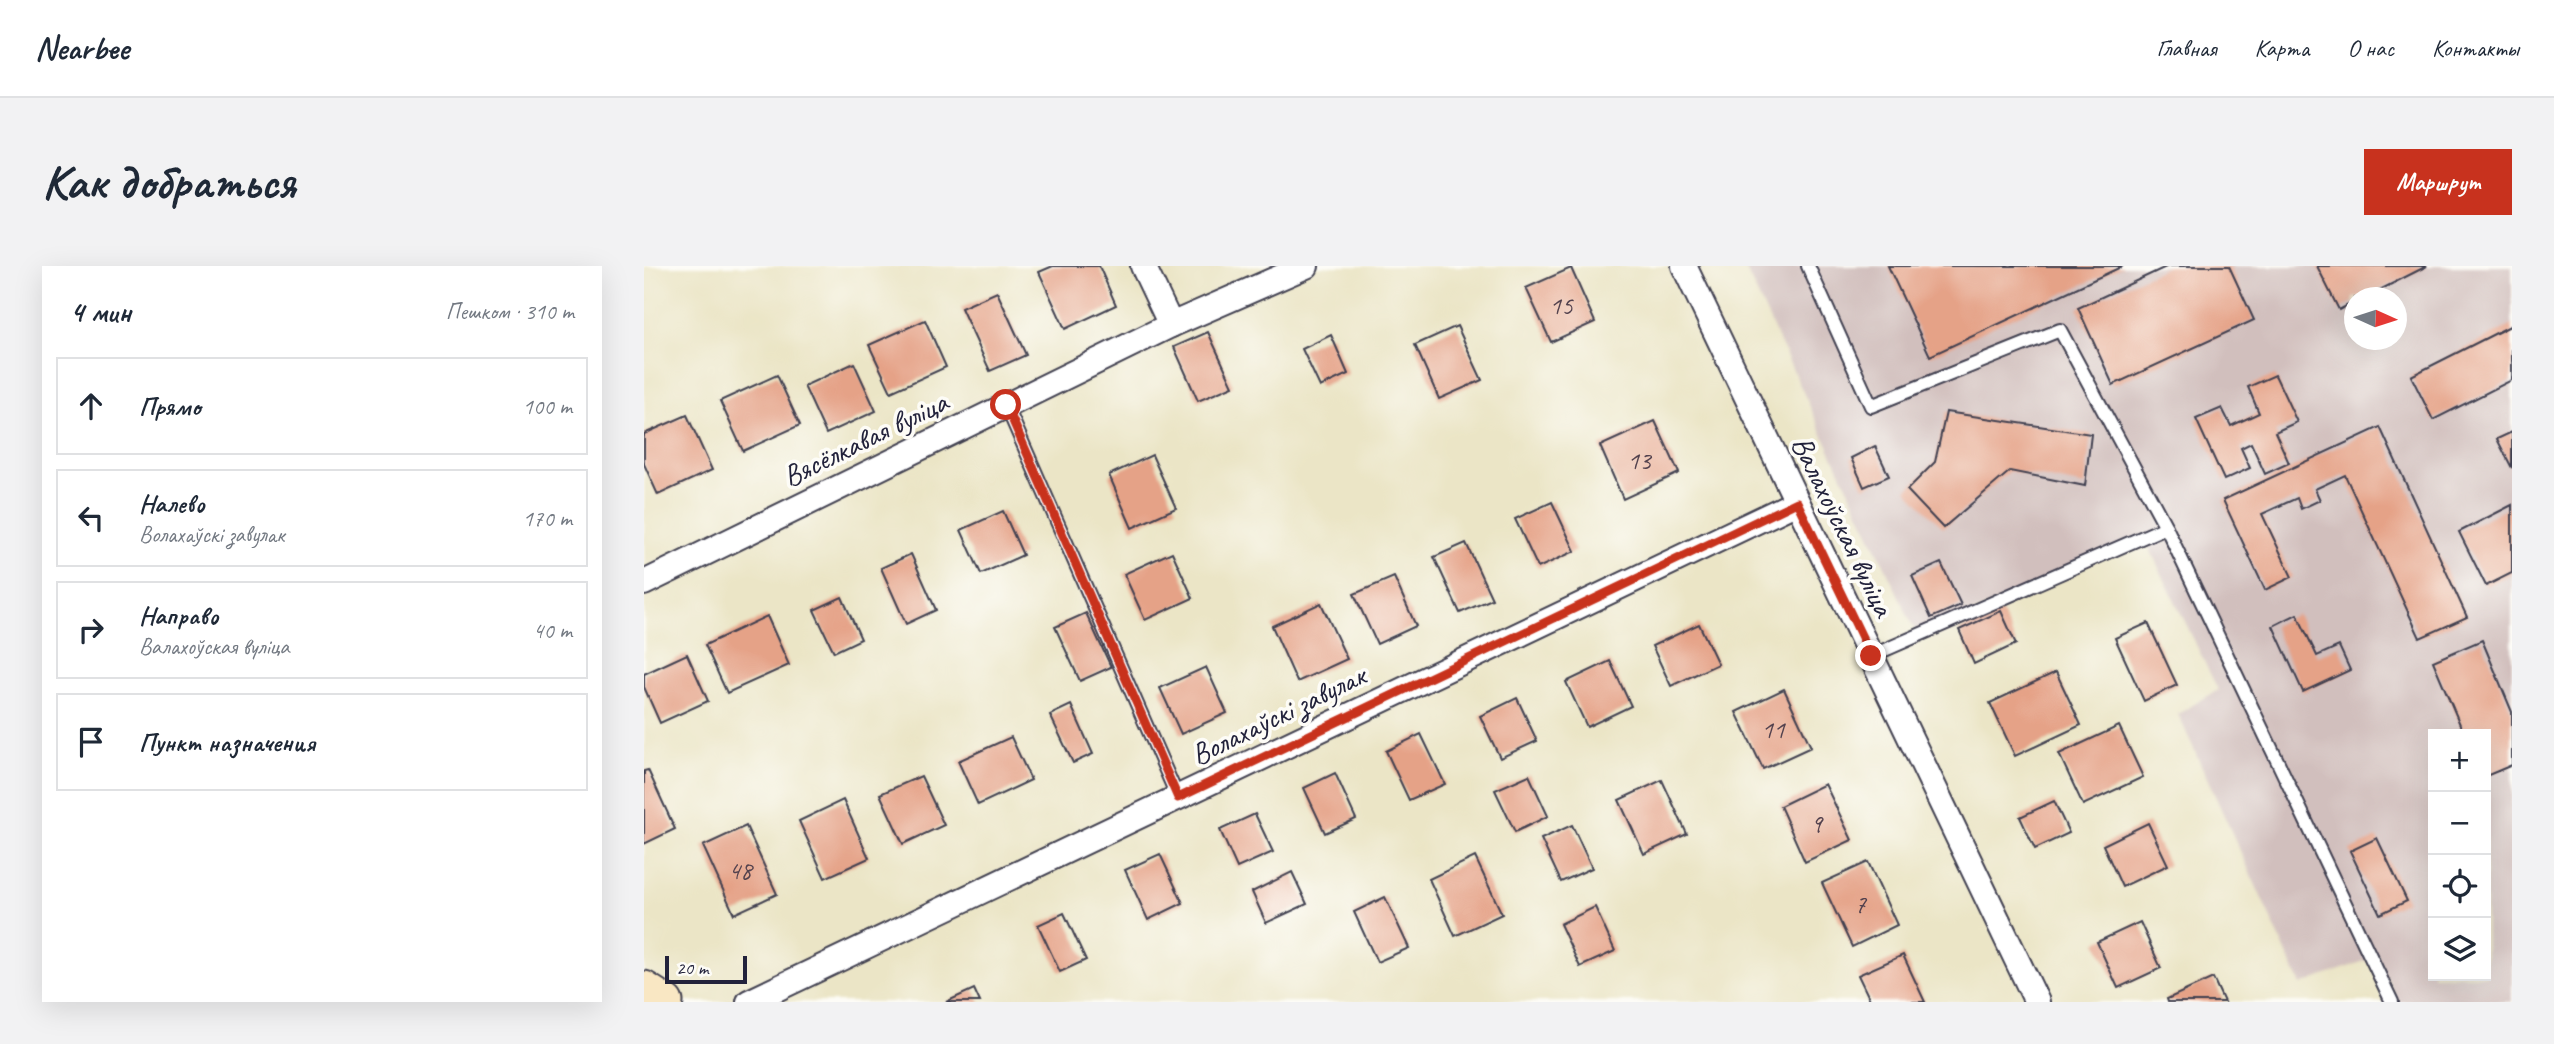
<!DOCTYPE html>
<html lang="ru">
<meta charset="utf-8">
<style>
:root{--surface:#fff;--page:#f2f2f3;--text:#1f2937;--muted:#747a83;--line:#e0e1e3;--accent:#c8321e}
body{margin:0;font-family:Caveat,sans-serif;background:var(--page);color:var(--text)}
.controls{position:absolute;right:21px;bottom:21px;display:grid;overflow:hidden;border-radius:0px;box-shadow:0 7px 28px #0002}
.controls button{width:63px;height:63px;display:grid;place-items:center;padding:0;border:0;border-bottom:2px solid var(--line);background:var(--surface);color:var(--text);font:35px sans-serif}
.compass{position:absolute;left:1700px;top:21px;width:63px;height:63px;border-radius:50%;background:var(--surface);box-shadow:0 7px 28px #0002;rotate:93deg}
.scale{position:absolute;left:21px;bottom:18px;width:82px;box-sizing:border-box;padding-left:7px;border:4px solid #22223b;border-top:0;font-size:19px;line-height:24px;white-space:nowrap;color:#22223b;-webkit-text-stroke:5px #fdfcf7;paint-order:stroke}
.stop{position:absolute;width:21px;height:21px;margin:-16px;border:5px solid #c8321e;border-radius:50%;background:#fff}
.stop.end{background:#c8321e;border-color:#fff;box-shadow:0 2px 7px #0008}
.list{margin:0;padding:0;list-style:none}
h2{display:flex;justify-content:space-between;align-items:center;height:91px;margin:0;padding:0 28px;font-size:30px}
h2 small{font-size:23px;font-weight:400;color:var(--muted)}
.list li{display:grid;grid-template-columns:46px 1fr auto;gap:21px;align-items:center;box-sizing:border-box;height:98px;margin:0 14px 14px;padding:0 14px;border:2px solid var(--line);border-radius:0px}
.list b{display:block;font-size:26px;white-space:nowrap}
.list p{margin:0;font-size:23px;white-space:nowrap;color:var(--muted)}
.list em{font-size:23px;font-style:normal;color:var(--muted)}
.icon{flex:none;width:38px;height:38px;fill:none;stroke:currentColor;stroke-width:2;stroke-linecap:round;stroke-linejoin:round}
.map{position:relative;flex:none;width:1868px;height:736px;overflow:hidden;border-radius:0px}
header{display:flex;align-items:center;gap:42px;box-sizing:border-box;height:98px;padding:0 35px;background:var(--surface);border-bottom:2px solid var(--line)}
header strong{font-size:33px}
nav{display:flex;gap:38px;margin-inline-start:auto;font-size:24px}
.intro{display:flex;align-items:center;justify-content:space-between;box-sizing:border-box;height:168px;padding:0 42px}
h1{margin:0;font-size:49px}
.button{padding:18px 32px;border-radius:0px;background:var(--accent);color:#fff;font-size:24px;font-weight:700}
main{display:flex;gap:42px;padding:0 42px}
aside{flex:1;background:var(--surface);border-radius:0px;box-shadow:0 7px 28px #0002}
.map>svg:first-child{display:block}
.industrial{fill:#d1bfbd;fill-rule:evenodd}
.building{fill:#e5a287}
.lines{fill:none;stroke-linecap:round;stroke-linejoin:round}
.lane-casing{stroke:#403f50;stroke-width:16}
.street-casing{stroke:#403f50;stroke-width:28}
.secondary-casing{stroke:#403f50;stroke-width:37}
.lane{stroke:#fff;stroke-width:12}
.street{stroke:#fff;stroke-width:24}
.secondary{stroke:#f9e7c3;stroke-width:33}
.route{stroke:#c8321e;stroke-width:9}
.labels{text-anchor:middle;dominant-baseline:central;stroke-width:7;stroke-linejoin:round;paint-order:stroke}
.number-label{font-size:26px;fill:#53424e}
.street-label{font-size:30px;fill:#22223b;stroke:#fdfcf7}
</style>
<header>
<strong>Nearbee</strong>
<nav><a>Главная</a><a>Карта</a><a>О нас</a><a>Контакты</a></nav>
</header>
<div class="intro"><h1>Как добраться</h1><a class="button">Маршрут</a></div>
<main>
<aside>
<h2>4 мин<small>Пешком · 310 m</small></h2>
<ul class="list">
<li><svg class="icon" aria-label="ahead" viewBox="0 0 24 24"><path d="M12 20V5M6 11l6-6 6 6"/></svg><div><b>Прямо</b></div><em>100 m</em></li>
<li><svg class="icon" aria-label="left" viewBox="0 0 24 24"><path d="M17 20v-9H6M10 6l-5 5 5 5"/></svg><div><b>Налево</b><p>Волахаўскі завулак</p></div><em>170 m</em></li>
<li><svg class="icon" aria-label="right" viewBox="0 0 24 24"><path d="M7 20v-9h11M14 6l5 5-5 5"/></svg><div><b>Направо</b><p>Валахоўская вуліца</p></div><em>40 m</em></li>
<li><svg class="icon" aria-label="arrive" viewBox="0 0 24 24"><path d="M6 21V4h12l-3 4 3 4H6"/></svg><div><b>Пункт назначения</b></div></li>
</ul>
</aside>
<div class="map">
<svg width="1868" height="736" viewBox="0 0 1868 736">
<rect width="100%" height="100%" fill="#fdfcf7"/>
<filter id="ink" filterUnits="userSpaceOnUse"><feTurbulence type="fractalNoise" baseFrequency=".0143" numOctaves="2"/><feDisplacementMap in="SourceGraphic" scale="14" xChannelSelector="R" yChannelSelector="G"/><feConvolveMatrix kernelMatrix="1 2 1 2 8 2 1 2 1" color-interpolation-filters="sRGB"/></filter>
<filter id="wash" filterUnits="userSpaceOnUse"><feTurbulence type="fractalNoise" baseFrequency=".00686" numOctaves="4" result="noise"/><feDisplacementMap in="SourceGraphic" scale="28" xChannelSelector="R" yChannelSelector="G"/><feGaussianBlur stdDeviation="1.57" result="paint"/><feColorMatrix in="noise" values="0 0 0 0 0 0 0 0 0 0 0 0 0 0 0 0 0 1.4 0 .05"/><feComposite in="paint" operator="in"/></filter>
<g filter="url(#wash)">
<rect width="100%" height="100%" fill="#ebe5c6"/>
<path class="industrial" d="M1100,0H1868V736H1754L1733,690L1657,719L1534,448L1574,424L1500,271L1274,371ZM1710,32H1752V74H1710ZM1789,468H1842V710H1789Z"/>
<g id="blocks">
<g class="building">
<path d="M409,0H455L472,39L421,63L395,6Z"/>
<path d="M1244,0H1479L1286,90Z"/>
<path d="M1524,0H1585L1610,54L1469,119L1434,42Z"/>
<path d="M1673,0H1783L1720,32H1710V36L1695,44Z"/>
<path d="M927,2L951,56L907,76L882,22Z"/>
<path d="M353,26L382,89L346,105L317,42Z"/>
<path d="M281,54L302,101L247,126L225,79Z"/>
<path d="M1868,59V114L1789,154L1767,110Z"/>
<path d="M813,60L838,114L795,133L771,79Z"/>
<path d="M564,66L589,120L554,135L530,81Z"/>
<path d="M687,69L704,108L676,121L658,83Z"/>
<path d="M210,97L232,145L182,168L160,120Z"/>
<path d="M133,109L156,159L99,185L76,135Z"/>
<path d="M1631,109L1653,156L1631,166L1645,197L1621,208L1607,177L1597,182L1606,202L1580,214L1552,153L1578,142L1587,160L1615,147L1604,121Z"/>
<path d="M1302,146L1447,168L1441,220L1366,205L1299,262L1263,224L1291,196Z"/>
<path d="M43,149L68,204L14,229L0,198V168Z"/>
<path d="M1011,155L1035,207L979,233L956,180Z"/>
<path d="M1736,161L1823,351L1776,372L1701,209L1671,223L1676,234L1657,243L1653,232L1618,248L1648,311L1621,324L1579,234Z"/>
<path d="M1868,166V202L1853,173Z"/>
<path d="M1231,180L1245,210L1220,221L1207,192Z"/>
<path d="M508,189L532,242L488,262L465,209Z"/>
<path d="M908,236L931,285L894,302L871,253Z"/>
<path d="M1868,239V307L1842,320L1815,266Z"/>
<path d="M359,245L379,289L337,308L317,264Z"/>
<path d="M822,277L848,333L816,347L790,291Z"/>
<path d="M528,286L549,332L501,354L480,308Z"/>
<path d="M267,288L292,344L262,358L237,302Z"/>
<path d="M1297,297L1317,339L1287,352L1268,310Z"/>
<path d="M750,311L772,360L733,378L710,328Z"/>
<path d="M198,331L217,373L190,386L170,344Z"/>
<path d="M677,337L703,393L653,416L628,360Z"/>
<path d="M1357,345L1372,378L1330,398L1315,364Z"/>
<path d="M442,347L467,401L436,415L411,361Z"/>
<path d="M1653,348L1673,390L1695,380L1706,404L1659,426L1629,360Z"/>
<path d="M123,350L145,399L83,427L61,379Z"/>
<path d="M1504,357L1533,419L1500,435L1471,372Z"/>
<path d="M1055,358L1074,398L1027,420L1008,380Z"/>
<path d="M1838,374L1868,446V499L1842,510V468H1820L1789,395Z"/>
<path d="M43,388L64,435L16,457L0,421V408Z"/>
<path d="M966,395L987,440L943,461L922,416Z"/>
<path d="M562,401L583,447L537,468L516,422Z"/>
<path d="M1412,406L1437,459L1371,490L1346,437Z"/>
<path d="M1140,423L1167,481L1119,503L1092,446Z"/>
<path d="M873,432L893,475L856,492L836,450Z"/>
<path d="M427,439L449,488L429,497L406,449Z"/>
<path d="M1475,460L1499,511L1439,539L1415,488Z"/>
<path d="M777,468L801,518L765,534L742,485Z"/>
<path d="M367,471L387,514L334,539L314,495Z"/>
<path d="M4,504L31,563L0,578V505Z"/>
<path d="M691,507L712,553L681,567L660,522Z"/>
<path d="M885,509L904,550L871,566L851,524Z"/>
<path d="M277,510L300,559L259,578L236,528Z"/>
<path d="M1018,514L1043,568L1000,588L975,534Z"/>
<path d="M1181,518L1208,574L1161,596L1136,540Z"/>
<path d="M199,534L225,592L181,612L155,555Z"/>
<path d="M1410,535L1425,567L1391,583L1376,551Z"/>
<path d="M611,548L629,586L593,602L576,564Z"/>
<path d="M1504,557L1524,599L1478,621L1459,579Z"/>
<path d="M928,559L948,602L917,616L897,573Z"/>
<path d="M102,560L133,628L90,648L59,580Z"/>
<path d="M1733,572L1763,635L1736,648L1706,585Z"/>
<path d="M516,588L539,637L504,654L481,604Z"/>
<path d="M831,591L858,648L811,670L785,613Z"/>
<path d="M1224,596L1253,659L1208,681L1178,617Z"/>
<path d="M648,606L663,638L622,657L608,626Z"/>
<path d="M741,631L765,682L733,696L710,646Z"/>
<path d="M951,641L971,685L936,701L916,658Z"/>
<path d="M420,647L442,694L416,706L394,659Z"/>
<path d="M1496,656L1517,702L1474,722L1453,676Z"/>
<path d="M1259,689L1281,736H1227L1214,709Z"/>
<path d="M1569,712L1580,736H1524L1523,733Z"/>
<path d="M330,723L336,736H302Z"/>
</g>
</g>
</g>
<g filter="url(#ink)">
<use href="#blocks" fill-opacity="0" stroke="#403f50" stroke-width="2"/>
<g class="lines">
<defs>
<g id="lane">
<path d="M1164,0L1227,140L1416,64L1522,261"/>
<path d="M362,139L534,532"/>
<path d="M1227,390L1522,261L1748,736"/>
</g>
<g id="street">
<path d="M499,0L527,59"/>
<path d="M1040,0L1393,736"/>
<path d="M0,317L527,59L662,0"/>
<path d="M105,736L1153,236"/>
</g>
<path id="secondary" d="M0,722L22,736"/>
</defs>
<use href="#lane" class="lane-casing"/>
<use href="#street" class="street-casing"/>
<use href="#secondary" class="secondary-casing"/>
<use href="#lane" class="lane"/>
<use href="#street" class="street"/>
<use href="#secondary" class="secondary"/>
</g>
</g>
<g class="lines" filter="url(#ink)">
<path class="route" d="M362,139L534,532L1153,236L1227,390"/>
</g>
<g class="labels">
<g class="number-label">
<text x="917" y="39">15</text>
<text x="995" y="194">13</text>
<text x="1129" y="463">11</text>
<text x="1172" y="557">9</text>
<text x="96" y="604">48</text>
<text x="1216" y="638">7</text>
</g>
<g class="street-label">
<text transform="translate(221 173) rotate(-26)">Вясёлкавая вуліца</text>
<text transform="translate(1199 260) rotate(64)">Валахоўская вуліца</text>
<text transform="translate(634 449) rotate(-26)">Волахаўскі завулак</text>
</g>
</g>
</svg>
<div class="controls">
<button>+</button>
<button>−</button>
<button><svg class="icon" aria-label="locate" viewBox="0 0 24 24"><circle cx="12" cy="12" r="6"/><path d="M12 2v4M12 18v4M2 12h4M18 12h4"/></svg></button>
<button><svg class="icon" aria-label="layers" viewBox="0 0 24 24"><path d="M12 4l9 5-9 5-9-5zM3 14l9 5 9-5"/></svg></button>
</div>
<svg class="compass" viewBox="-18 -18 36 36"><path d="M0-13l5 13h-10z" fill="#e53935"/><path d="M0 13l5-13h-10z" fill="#747a83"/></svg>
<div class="scale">20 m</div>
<div class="stop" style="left:362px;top:139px"></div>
<div class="stop end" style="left:1227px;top:390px"></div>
</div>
</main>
